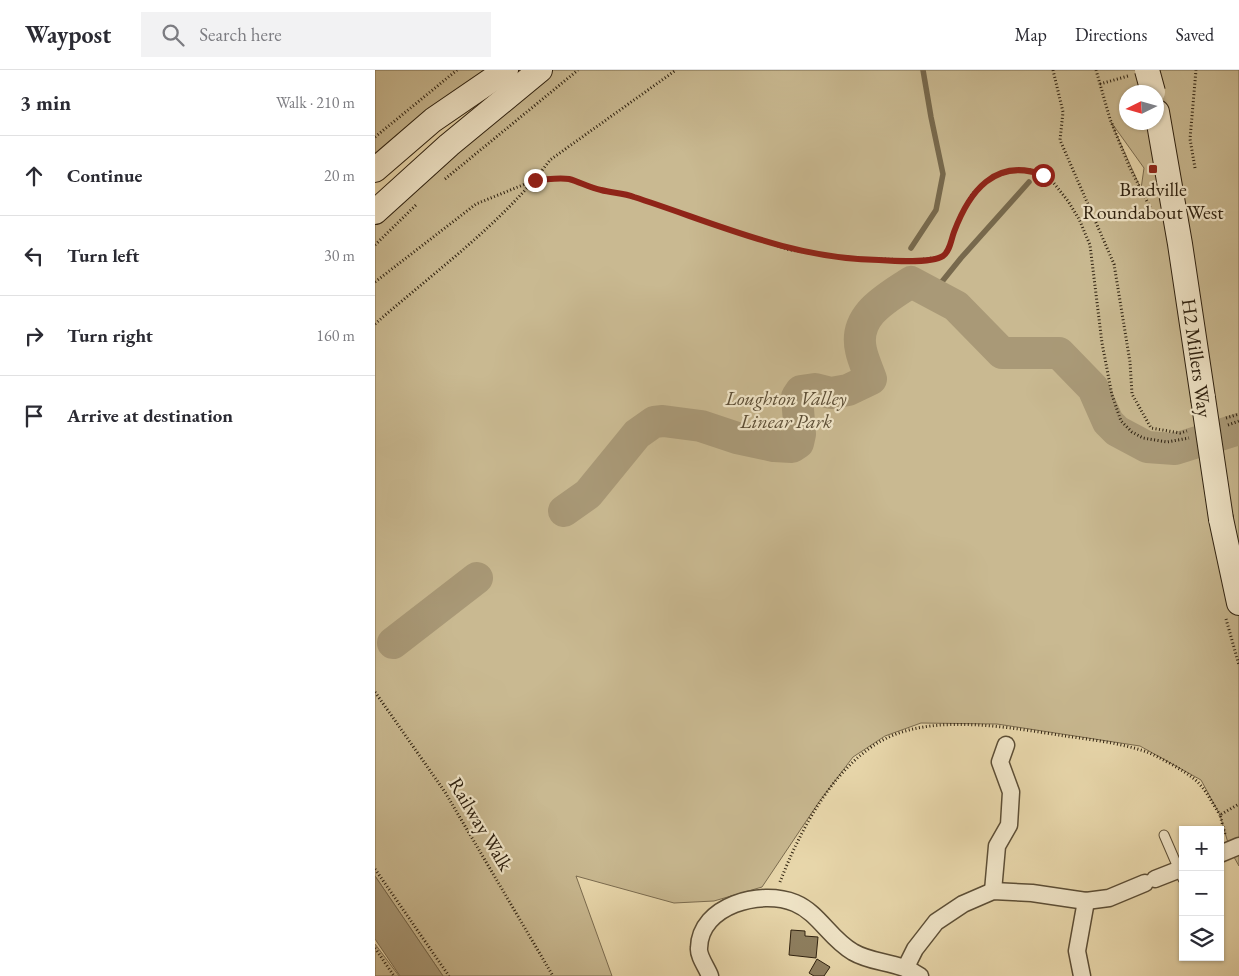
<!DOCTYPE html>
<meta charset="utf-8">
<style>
:root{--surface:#fff;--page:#f2f2f3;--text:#2b2b33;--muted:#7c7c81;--line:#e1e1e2}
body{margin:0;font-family:"EB Garamond",serif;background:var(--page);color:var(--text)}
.controls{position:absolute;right:15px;bottom:15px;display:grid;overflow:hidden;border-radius:0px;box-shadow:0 1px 4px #0004}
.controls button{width:45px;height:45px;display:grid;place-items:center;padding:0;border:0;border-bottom:1px solid var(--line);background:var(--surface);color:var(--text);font:25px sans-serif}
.compass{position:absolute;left:744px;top:15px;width:45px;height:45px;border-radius:50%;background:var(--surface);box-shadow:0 1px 4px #0004;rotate:265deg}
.stop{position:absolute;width:15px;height:15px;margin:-11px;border:4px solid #8f2418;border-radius:50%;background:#fff}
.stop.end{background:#8f2418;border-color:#fff;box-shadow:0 1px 5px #0008}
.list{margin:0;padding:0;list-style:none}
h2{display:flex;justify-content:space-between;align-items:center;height:65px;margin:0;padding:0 20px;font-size:21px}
h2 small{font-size:16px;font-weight:400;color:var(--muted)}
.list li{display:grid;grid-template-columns:32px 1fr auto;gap:15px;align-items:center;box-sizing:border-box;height:80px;padding:0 20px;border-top:1px solid var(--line)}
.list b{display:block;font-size:19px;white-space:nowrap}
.list em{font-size:16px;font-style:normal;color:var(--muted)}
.icon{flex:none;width:28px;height:28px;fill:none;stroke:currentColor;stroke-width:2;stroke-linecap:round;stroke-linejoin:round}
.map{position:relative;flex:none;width:864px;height:906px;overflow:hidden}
header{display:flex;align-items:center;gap:30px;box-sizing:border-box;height:70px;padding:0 25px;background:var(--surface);border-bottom:1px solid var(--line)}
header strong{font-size:24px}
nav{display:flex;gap:28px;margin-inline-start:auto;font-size:18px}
.search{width:350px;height:45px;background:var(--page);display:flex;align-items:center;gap:12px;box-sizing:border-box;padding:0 18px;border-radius:0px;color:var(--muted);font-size:19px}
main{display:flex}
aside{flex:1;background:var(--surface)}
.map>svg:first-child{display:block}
.green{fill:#c9b991;stroke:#7b6c50;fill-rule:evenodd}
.water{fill:#a99977;stroke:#77694d}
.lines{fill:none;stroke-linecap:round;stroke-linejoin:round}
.stream{stroke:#77694d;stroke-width:5.5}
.river{stroke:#a99977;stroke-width:32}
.building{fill:#8f8061;stroke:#2d200f}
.lane-casing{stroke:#5c4e36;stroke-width:11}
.street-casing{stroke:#5c4e36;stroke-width:19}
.secondary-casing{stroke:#2d200f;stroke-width:26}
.path{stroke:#2d200f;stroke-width:3;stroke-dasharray:1 2.5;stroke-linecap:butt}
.lane{stroke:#f1e6c9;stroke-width:9}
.street{stroke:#f1e6c9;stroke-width:16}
.secondary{stroke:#f1e6c9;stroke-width:24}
.secondary-bridge-casing{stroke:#2d200f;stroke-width:26;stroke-linecap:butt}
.secondary-bridge{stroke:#f1e6c9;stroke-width:24}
.route{stroke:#8f2418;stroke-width:6}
.poi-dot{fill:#8f2418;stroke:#f1e6c9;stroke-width:2}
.labels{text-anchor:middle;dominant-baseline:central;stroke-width:4.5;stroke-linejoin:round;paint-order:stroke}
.poi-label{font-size:20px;fill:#2d200f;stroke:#f1e6c9}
.street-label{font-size:20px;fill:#2d200f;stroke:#f1e6c9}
.park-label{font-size:20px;font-style:italic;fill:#5c4e36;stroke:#f1e6c9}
</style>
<header>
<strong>Waypost</strong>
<div class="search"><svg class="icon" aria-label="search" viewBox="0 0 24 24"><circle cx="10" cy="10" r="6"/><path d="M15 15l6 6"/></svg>Search here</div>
<nav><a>Map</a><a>Directions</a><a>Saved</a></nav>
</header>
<main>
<aside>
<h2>3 min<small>Walk · 210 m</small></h2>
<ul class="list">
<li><svg class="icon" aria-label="ahead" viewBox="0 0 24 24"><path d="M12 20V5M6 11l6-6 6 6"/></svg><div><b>Continue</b></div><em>20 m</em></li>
<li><svg class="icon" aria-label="left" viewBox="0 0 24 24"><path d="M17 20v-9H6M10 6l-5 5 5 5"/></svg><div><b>Turn left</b></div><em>30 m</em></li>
<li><svg class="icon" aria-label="right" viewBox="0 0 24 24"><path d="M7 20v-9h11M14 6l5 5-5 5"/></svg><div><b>Turn right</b></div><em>160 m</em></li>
<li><svg class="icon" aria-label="arrive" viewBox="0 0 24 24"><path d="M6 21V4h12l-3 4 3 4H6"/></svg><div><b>Arrive at destination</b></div></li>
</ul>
</aside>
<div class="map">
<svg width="864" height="906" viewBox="0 0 864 906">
<rect width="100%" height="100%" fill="#e9d8ac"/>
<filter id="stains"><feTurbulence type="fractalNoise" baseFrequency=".004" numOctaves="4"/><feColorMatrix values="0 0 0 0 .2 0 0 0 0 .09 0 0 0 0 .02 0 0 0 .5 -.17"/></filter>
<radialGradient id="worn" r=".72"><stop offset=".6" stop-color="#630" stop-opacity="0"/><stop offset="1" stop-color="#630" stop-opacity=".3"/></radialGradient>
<g class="green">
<path d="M0,0H131L0,100Z"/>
<path d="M165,0H770L777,22H752V52H782V0H864V796L855,780L845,745L826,710L765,676L622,654L546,653L510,666L478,687L444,732L387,817L339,831L299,833L201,806L237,906H68L0,806V142ZM736,52L769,98L766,119Z"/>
<path d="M0,874L24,906H0Z"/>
</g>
<path class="water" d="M0,806L68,906H25L0,869Z"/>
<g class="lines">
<g class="stream">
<path d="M536,178L561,140L568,104L556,47L548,0"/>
<path d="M557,224L586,188L654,112"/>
</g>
<g class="river">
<path d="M189,441L213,424L262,364L279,352L288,351L326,356L362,368L399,376L417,377L423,373L425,364L422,327L426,321L440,319L456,323L473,320L496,309C493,300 488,290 486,280C478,245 512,228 536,212L581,236L627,283H684L718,318L733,352L742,361L772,377L800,379L864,359"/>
<path d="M18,573L102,508"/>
</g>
</g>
<g class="building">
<path d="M416,860L430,861V866L443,867L441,888L414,885Z"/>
<path d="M442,889L455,897L449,906H439L434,903Z"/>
</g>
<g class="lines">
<defs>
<path id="lane" d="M789,765L808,809"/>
<g id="street">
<path d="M845,784L864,776"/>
<path d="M780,809L808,798"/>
<path d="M618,821L622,776L634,755L636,722L625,692L631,675"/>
<path d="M531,897L540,879L561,852L588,834L618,821L657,823L711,831L734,828L770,813"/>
<path d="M335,906C332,898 323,886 324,878C325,835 386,819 420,833C444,843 455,869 478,882C498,894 523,891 545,906"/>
<path d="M707,906L702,881L711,831"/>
</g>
<g id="secondary">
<path d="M782,42L805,174L828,328"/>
<path d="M0,100L58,50L131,0"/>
<path d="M0,142L74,75L165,0"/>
<path d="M846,449L864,533"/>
</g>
</defs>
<use href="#lane" class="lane-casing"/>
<use href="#street" class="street-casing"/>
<use href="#secondary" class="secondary-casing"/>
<g class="path">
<path d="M678,0L688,42L685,70L739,194L755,292L757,324L776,358L805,363L812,361"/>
<path d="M721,0L735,49L754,96L778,143"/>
<path d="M725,14L753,6"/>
<path d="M0,67L82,0"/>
<path d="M820,98L815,69L821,0"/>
<path d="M70,109L203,0"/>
<path d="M0,175L41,135"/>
<path d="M0,212L101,134L160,110L192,109L225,120L257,126L415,180L472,188L541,190L567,187L572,182L587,143L597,124L614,109L636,101L655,100L668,105L678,112L693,131L704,149L715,175L727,273L737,325L746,351L757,362L768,368L792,372L814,368"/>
<path d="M0,254C59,202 127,154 175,90L301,0"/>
<path d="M851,348L864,344"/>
<path d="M853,355L864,351"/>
<path d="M851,549L864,595"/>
<path d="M0,622L70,722L178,906"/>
<path d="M850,764L845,745L864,734"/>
<path d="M0,799L74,906"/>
<path d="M405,812C425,760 461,691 514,667C564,644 638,658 690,666C718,670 746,673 772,682C784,687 808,700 818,708C830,717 837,733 845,745"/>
<path d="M0,878L19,906"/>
</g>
<use href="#lane" class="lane"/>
<use href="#street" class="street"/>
<use href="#secondary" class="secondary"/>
<defs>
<g id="secondary-bridge">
<path d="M772,0L778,22"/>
<path d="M828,328L846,449"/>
</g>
</defs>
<use href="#secondary-bridge" class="secondary-bridge-casing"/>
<use href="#secondary-bridge" class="secondary-bridge"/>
</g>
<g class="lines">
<path class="route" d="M160,110C170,110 183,107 194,109C205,112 215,118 226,120C237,123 249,123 259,127C340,153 417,189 504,190C518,191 558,193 568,186C575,181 576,170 579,162C594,122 620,87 668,105"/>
</g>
<rect class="poi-dot" x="773" y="94" width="10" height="10" rx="2.5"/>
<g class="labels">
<g class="poi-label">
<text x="778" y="119">Bradville<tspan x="778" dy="23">Roundabout West</tspan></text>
</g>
<g class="street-label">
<text transform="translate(822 288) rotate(82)">H2 Millers Way</text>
<text transform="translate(106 754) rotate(59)">Railway Walk</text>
</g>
<g class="park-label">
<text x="411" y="328">Loughton Valley<tspan x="411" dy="23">Linear Park</tspan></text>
</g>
</g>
<rect width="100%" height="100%" filter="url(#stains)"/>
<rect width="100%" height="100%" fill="url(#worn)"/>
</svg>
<div class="controls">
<button>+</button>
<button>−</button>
<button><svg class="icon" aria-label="layers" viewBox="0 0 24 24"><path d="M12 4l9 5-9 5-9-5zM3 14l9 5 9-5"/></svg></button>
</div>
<svg class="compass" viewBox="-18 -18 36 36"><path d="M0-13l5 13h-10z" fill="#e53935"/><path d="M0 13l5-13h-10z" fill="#7c7c81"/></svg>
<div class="stop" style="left:668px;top:105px"></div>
<div class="stop end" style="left:160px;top:110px"></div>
</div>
</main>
